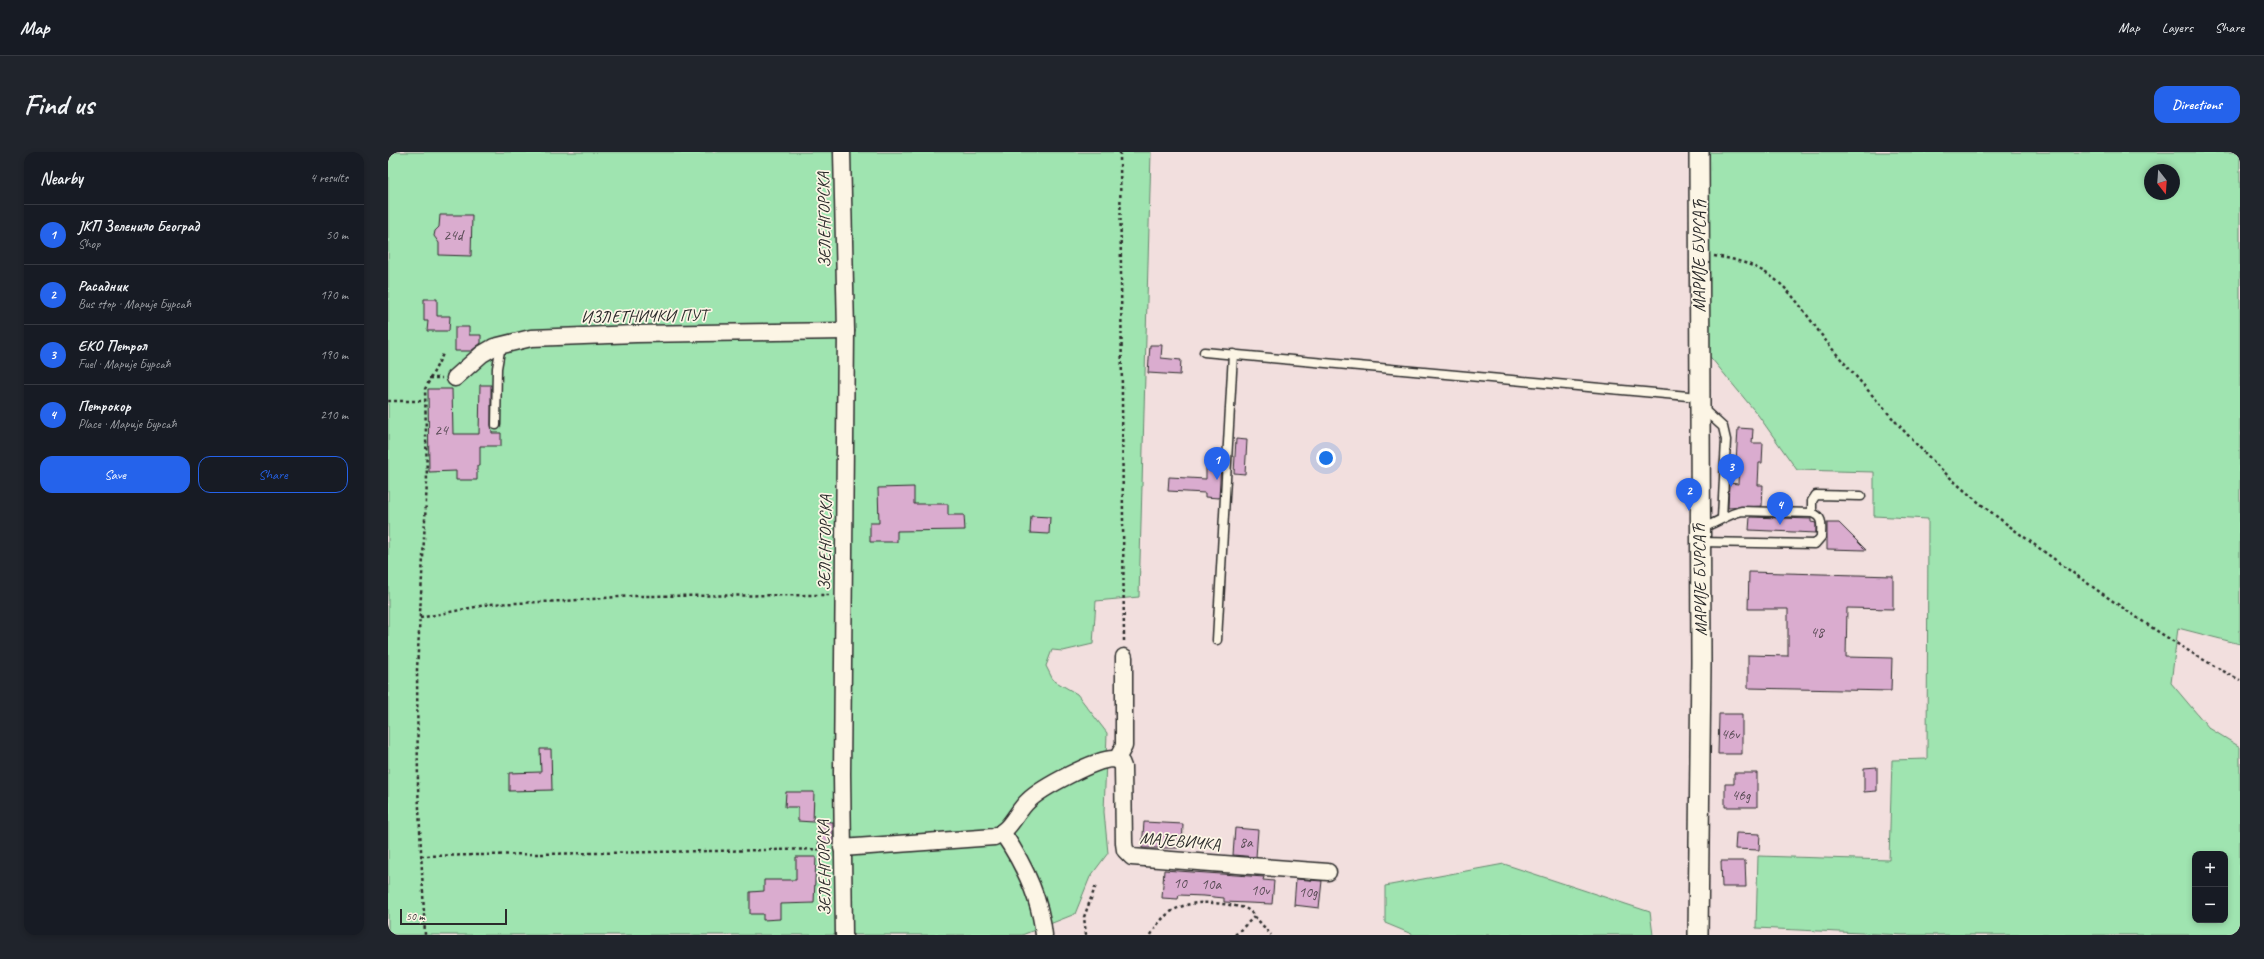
<!DOCTYPE html>
<meta charset="utf-8">
<style>
:root{--surface:#171b24;--page:#20242c;--text:#f1f3f6;--muted:#9ea1a6;--line:#363941;--accent:#2563eb}
body{margin:0;font-family:Caveat,sans-serif;background:var(--page);color:var(--text)}
.controls{position:absolute;right:12px;bottom:12px;display:grid;overflow:hidden;border-radius:8px;box-shadow:0 2px 6px #0003}
.controls button{width:36px;height:36px;display:grid;place-items:center;padding:0;border:0;border-bottom:1px solid var(--line);background:var(--surface);color:var(--text);font:20px sans-serif}
.compass{position:absolute;left:1756px;top:12px;width:36px;height:36px;border-radius:50%;background:var(--surface);box-shadow:0 2px 6px #0003;rotate:163deg}
.scale{position:absolute;left:12px;bottom:10px;width:107px;box-sizing:border-box;padding-left:4px;border:2px solid #2b2b2b;border-top:0;font-size:11px;line-height:14px;white-space:nowrap;color:#2b2b2b;-webkit-text-stroke:3px #fcf5e5;paint-order:stroke}
.you{position:absolute;left:938px;top:306px;width:14px;height:14px;margin:-10px;border:3px solid #fff;border-radius:50%;background:#1a73e8;box-shadow:0 0 0 6px #1a73e833}
.badge{display:grid;place-items:center;width:26px;height:26px;border-radius:50%;background:var(--accent);color:#fff;font-size:13px;font-weight:700}
.pin{position:absolute;translate:-50% -33px;filter:drop-shadow(0 1px 2px #0008)}
.pin::after{content:'';position:absolute;top:21px;width:14px;height:12px;background:inherit;clip-path:polygon(0 0,100% 0,50% 100%)}
.list{margin:0;padding:0;list-style:none}
h2{display:flex;justify-content:space-between;align-items:center;height:52px;margin:0;padding:0 16px;font-size:17px}
h2 small{font-size:13px;font-weight:400;color:var(--muted)}
.list li{display:grid;grid-template-columns:26px 1fr auto;gap:12px;align-items:center;box-sizing:border-box;height:60px;padding:0 16px;border-top:1px solid var(--line)}
.list b{display:block;font-size:15px;white-space:nowrap}
.list p{margin:0;font-size:13px;white-space:nowrap;color:var(--muted)}
.list em{font-size:13px;font-style:normal;color:var(--muted)}
.actions{display:flex;gap:8px;padding:12px 16px}
.actions a{flex:1;padding:9px 0;border:1px solid var(--accent);border-radius:12px;text-align:center;font-size:14px;color:var(--accent)}
.actions .main{background:var(--accent);color:#fff}
.map{position:relative;flex:none;width:1852px;height:783px;overflow:hidden;border-radius:12px}
header{display:flex;align-items:center;gap:24px;box-sizing:border-box;height:56px;padding:0 20px;background:var(--surface);border-bottom:1px solid var(--line)}
header strong{font-size:19px}
nav{display:flex;gap:22px;margin-inline-start:auto;font-size:14px}
.intro{display:flex;align-items:center;justify-content:space-between;box-sizing:border-box;height:96px;padding:0 24px}
h1{margin:0;font-size:28px}
.button{padding:10px 18px;border-radius:12px;background:var(--accent);color:#fff;font-size:14px;font-weight:700}
main{display:flex;gap:24px;padding:0 24px}
aside{flex:1;background:var(--surface);border-radius:12px;box-shadow:0 2px 6px #0003}
.map>svg:first-child{display:block}
.green{fill:#9fe4b0;stroke:#65886e;fill-rule:evenodd}
.building{fill:#daaccf;stroke:#2b2b2b}
.lines{fill:none;stroke-linecap:round;stroke-linejoin:round}
.service-casing{stroke:#2b2b2b;stroke-width:11}
.minor-casing{stroke:#2b2b2b;stroke-width:19}
.tertiary-casing{stroke:#2b2b2b;stroke-width:22}
.path{stroke:#2b2b2b;stroke-width:2.5;stroke-dasharray:3 3;stroke-linecap:butt}
.service{stroke:#fcf5e5;stroke-width:8}
.minor{stroke:#fcf5e5;stroke-width:16}
.tertiary{stroke:#fcf5e5;stroke-width:19}
.labels{text-anchor:middle;dominant-baseline:central;stroke-width:3.5;stroke-linejoin:round;paint-order:stroke}
.number-label{font-size:15px;fill:#574b54}
.street-label{font-size:17px;fill:#2b2b2b;stroke:#fcf5e5}
</style>
<header>
<strong>Map</strong>
<nav><a>Map</a><a>Layers</a><a>Share</a></nav>
</header>
<div class="intro"><h1>Find us</h1><a class="button">Directions</a></div>
<main>
<aside>
<h2>Nearby<small>4 results</small></h2>
<ul class="list">
<li><span class="badge">1</span><div><b>ЈКП Зеленило Београд</b><p>Shop</p></div><em>50 m</em></li>
<li><span class="badge">2</span><div><b>Расадник</b><p>Bus stop · Марије Бурсаћ</p></div><em>170 m</em></li>
<li><span class="badge">3</span><div><b>ЕКО Петрол</b><p>Fuel · Марије Бурсаћ</p></div><em>190 m</em></li>
<li><span class="badge">4</span><div><b>Петрокор</b><p>Place · Марије Бурсаћ</p></div><em>210 m</em></li>
</ul>
<div class="actions"><a class="main">Save</a><a>Share</a></div>
</aside>
<div class="map">
<svg width="1852" height="783" viewBox="0 0 1852 783">
<rect width="100%" height="100%" fill="#f2dfde"/>
<filter id="ink" filterUnits="userSpaceOnUse"><feTurbulence type="fractalNoise" baseFrequency=".025" numOctaves="2"/><feDisplacementMap in="SourceGraphic" scale="8" xChannelSelector="R" yChannelSelector="G"/><feConvolveMatrix kernelMatrix="1 2 1 2 8 2 1 2 1" color-interpolation-filters="sRGB"/></filter>
<g filter="url(#ink)">
<g class="green">
<path d="M0,0H763L751,445L708,449L705,492L675,499L664,498L658,514L665,528L689,542L719,581L716,660L720,701L702,725L687,762L634,783H0Z"/>
<path d="M1311,0H1852V492L1790,476L1783,531L1821,576L1852,595V783H1514L1368,776L1370,704L1501,708L1504,608L1539,607L1540,367L1486,364V320L1409,318L1370,263L1319,201ZM1762,18H1786V42H1762ZM1807,702H1837V768H1807Z"/>
<path d="M1116,712L1262,760L1265,783H1026L997,771V734Z"/>
</g>
<g class="building">
<path d="M52,63H84L83,104L51,103V91L46,84L47,79L51,75Z"/>
<path d="M36,147H49V164H62L61,179H39L40,169H36Z"/>
<path d="M67,175H81V183H93V191L83,199H67Z"/>
<path d="M762,193H774L773,206L793,208L792,223L760,221Z"/>
<path d="M92,233H103V273L104,281H113V294H92V314H89V328H68V319L41,320L40,237H64L65,282H91Z"/>
<path d="M1350,276L1365,277L1364,291H1375L1374,311H1371L1370,333H1375L1374,354L1340,356L1341,331L1350,332L1351,310H1348Z"/>
<path d="M848,287L859,288L857,322L846,321Z"/>
<path d="M818,311H833L831,346L817,345V341L780,339L781,325L818,327Z"/>
<path d="M526,335V352H560V363H576L577,378L509,379V390H482V371H491L490,336Z"/>
<path d="M643,364L662,365L661,382L642,381Z"/>
<path d="M1362,365L1423,367V370L1428,371V381L1361,378Z"/>
<path d="M1439,371H1451L1478,398L1439,397Z"/>
<path d="M1361,420L1505,424V457L1459,456L1458,505L1504,506L1503,539L1360,536V503L1400,504V457H1360Z"/>
<path d="M1331,562H1354V602H1330Z"/>
<path d="M152,597H163L164,638L121,639V621L153,620Z"/>
<path d="M1489,615V639L1476,640V616Z"/>
<path d="M1346,621H1369V655H1337V632H1346Z"/>
<path d="M398,640H426L425,670L410,669V655H397Z"/>
<path d="M430,669L445,670V692H430Z"/>
<path d="M756,670L795,672L794,696H754Z"/>
<path d="M847,676L870,678L868,705L845,703Z"/>
<path d="M1348,681L1372,682L1371,698L1347,697Z"/>
<path d="M408,705H428L426,751L392,752V767L375,768V762H362V740L376,739V728H408Z"/>
<path d="M1333,709H1357L1358,735H1334Z"/>
<path d="M776,718L876,725L875,728L886,729L884,752L836,750V746L816,744L791,743L790,747L774,746Z"/>
<path d="M908,727L934,729L931,756L906,753Z"/>
</g>
<g class="lines">
<defs>
<g id="service">
<path d="M816,200L1311,245"/>
<path d="M1314,256L1335,275L1338,288L1334,366"/>
<path d="M108,273L109,216L113,193"/>
<path d="M1424,361V349L1428,343L1473,344"/>
<path d="M1312,390L1427,392L1433,385C1433,374 1436,365 1424,361L1354,359C1339,362 1328,372 1313,376"/>
<path d="M829,488L845,202"/>
</g>
<g id="minor">
<path d="M454,0L458,179L454,622L456,783"/>
<path d="M67,226L94,202L106,195L143,186L248,182L458,179"/>
<path d="M729,607L736,594V505"/>
<path d="M614,680C636,712 652,745 656,783"/>
<path d="M454,696L606,685C623,678 628,660 640,649C653,636 709,606 726,607L733,610L735,615L736,691L737,698L744,705L940,720"/>
</g>
<path id="tertiary" d="M1310,783L1313,510L1311,0"/>
</defs>
<use href="#service" class="service-casing"/>
<use href="#minor" class="minor-casing"/>
<use href="#tertiary" class="tertiary-casing"/>
<g class="path">
<path d="M732,0L736,491"/>
<path d="M1326,104C1401,114 1408,156 1452,206C1492,252 1531,299 1577,339C1610,367 1646,392 1681,418C1737,458 1791,496 1852,528"/>
<path d="M41,226H54"/>
<path d="M0,249H37"/>
<path d="M32,466L102,452L178,449L243,444L441,443"/>
<path d="M33,704L440,697"/>
<path d="M37,783L30,635L29,518L39,330L37,237L56,200"/>
<path d="M698,783L696,765L708,733"/>
<path d="M763,783C783,744 820,748 857,756L862,759L883,783"/>
<path d="M847,783L867,764"/>
</g>
<use href="#service" class="service"/>
<use href="#minor" class="minor"/>
<use href="#tertiary" class="tertiary"/>
</g>
</g>
<g class="labels">
<g class="number-label">
<text x="65" y="83">24d</text>
<text x="53" y="278">24</text>
<text x="1429" y="480">48</text>
<text x="1342" y="582">46v</text>
<text x="1353" y="643">46g</text>
<text x="858" y="690">8a</text>
<text x="792" y="731">10</text>
<text x="823" y="732">10a</text>
<text x="872" y="738">10v</text>
<text x="920" y="740">10g</text>
</g>
<g class="street-label">
<text transform="translate(436 68) rotate(-91)">ЗЕЛЕНГОРСКА</text>
<text transform="translate(1311 104) rotate(-90)">МАРИЈЕ БУРСАЋ</text>
<text transform="translate(256 164) rotate(-1)">ИЗЛЕТНИЧКИ ПУТ</text>
<text transform="translate(437 391) rotate(-89)">ЗЕЛЕНГОРСКА</text>
<text transform="translate(1312 428) rotate(-91)">МАРИЈЕ БУРСАЋ</text>
<text transform="translate(792 689) rotate(5)">МАЈЕВИЧКА</text>
<text transform="translate(436 716) rotate(-91)">ЗЕЛЕНГОРСКА</text>
</g>
</g>
</svg>
<div class="controls">
<button>+</button>
<button>−</button>
</div>
<svg class="compass" viewBox="-18 -18 36 36"><path d="M0-13l5 13h-10z" fill="#e53935"/><path d="M0 13l5-13h-10z" fill="#9ea1a6"/></svg>
<div class="scale">50 m</div>
<div class="you"></div>
<div class="pin badge" style="left:829px;top:328px">1</div>
<div class="pin badge" style="left:1301px;top:359px">2</div>
<div class="pin badge" style="left:1343px;top:335px">3</div>
<div class="pin badge" style="left:1392px;top:373px">4</div>
</div>
</main>
